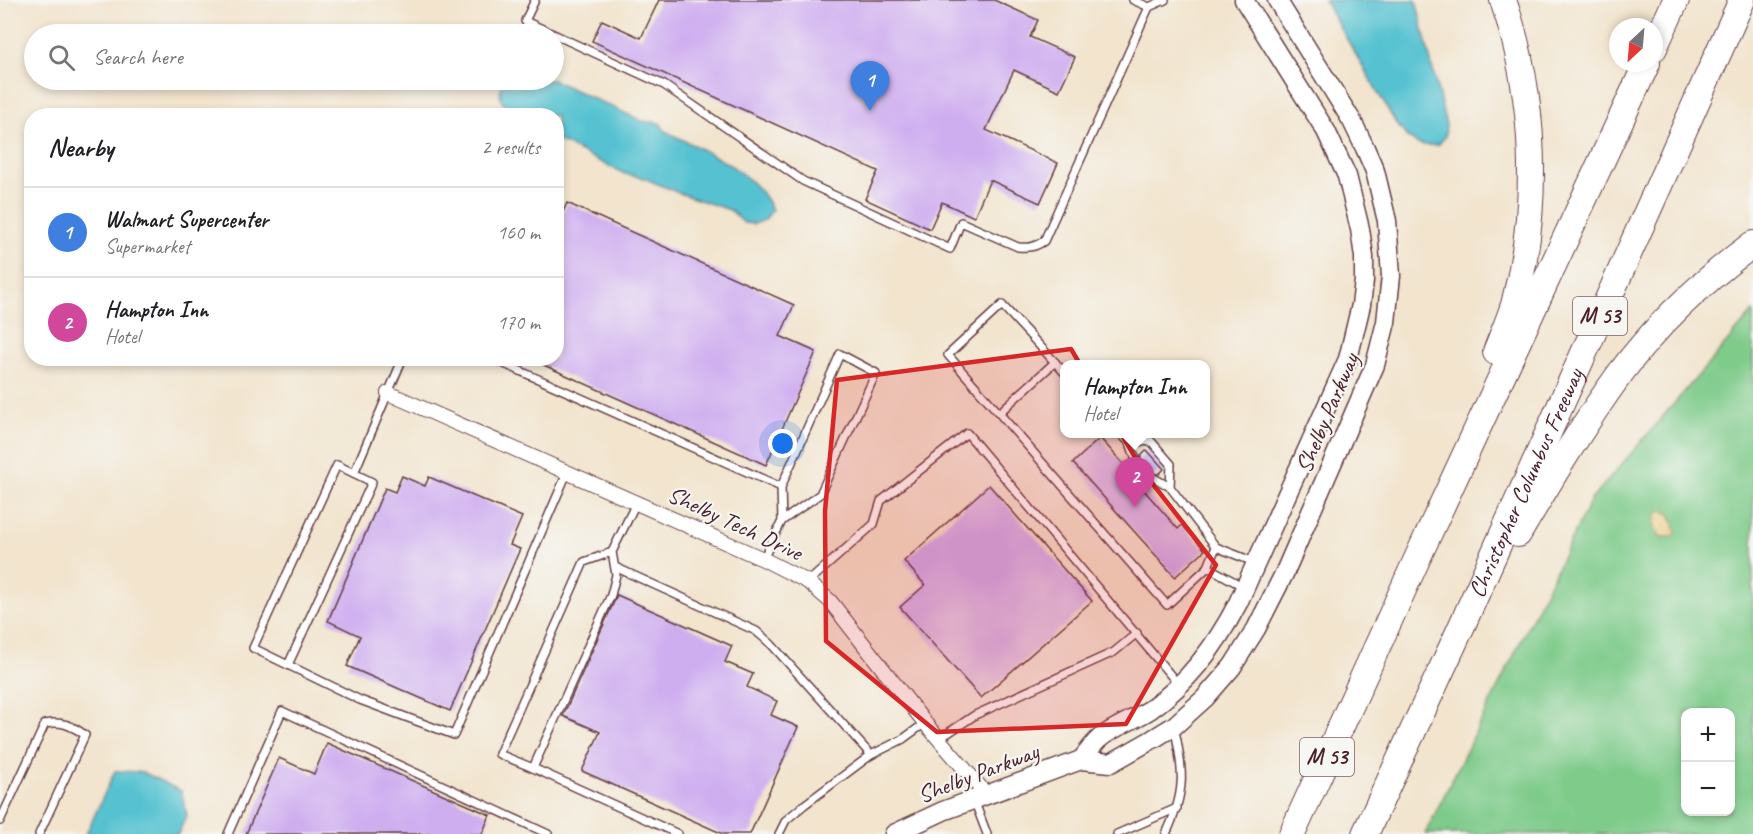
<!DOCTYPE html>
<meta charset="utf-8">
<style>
:root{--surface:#fff;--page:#f6f6f6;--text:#202124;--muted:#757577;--line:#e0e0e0;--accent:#1a73e8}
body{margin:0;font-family:Caveat,sans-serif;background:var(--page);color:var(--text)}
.controls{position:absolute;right:18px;bottom:18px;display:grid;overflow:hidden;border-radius:12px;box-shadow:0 3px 9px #0003}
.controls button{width:54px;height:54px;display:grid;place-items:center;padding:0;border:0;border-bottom:2px solid var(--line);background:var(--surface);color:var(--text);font:30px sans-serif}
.compass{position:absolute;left:1609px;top:18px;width:54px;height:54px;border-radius:50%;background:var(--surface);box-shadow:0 3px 9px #0003;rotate:206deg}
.you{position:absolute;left:783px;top:444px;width:21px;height:21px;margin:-15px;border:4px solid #fff;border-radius:50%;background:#1a73e8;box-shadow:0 0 0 9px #1a73e833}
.badge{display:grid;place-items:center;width:39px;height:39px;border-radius:50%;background:var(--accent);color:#fff;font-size:20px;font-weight:700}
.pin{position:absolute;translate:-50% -50px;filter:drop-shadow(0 2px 3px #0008)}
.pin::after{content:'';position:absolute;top:32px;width:21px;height:18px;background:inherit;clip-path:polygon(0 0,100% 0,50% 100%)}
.popup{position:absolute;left:1060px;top:360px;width:150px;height:78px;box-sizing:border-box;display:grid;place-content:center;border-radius:12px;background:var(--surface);filter:drop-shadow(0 2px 4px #0005);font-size:20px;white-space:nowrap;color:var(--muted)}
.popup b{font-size:22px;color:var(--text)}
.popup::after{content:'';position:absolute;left:50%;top:100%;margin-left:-12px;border:12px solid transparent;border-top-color:var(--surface)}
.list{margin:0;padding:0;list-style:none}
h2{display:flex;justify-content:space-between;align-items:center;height:78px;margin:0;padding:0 24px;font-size:26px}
h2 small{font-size:20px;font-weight:400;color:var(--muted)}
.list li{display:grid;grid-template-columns:39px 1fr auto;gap:18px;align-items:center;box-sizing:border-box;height:90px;padding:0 24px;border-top:2px solid var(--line)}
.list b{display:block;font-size:22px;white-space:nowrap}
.list p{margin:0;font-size:20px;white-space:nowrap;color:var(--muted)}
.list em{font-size:20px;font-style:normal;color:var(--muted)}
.icon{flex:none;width:33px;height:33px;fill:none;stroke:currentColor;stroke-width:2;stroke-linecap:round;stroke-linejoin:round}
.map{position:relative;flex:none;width:1753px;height:834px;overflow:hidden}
.search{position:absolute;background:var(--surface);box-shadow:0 3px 9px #0003;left:24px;top:24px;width:540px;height:66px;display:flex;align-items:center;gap:15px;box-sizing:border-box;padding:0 21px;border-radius:33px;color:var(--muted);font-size:22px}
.panel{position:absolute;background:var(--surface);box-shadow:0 3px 9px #0003;left:24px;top:108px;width:540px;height:258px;border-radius:24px}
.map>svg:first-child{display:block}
.grass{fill:#7ecb8a;stroke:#64755a;stroke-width:1.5;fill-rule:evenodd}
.sand{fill:url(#sand-dots);stroke:#9c7c64;stroke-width:1.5}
.water{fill:#56c2d1;stroke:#50707e;stroke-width:1.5}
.building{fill:#cfaef0}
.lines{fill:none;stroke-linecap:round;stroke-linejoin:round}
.service-casing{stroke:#633d43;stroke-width:10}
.minor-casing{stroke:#633d43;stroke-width:16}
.tertiary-casing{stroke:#633d43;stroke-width:21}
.motorway-casing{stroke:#633d43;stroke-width:28}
.service{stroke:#fff;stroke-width:7}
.minor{stroke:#fff;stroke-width:14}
.tertiary{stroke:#fff;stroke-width:18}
.motorway{stroke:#fff;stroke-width:26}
.marked{fill:#d62828;fill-opacity:0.2;stroke:#d62828;stroke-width:4.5;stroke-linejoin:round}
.labels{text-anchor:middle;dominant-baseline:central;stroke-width:4.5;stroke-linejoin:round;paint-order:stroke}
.shield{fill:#f6f6f2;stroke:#7e6067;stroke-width:1.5}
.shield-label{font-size:22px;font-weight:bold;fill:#4a1f2b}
.street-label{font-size:24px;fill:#4a1f2b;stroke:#f6f6f2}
</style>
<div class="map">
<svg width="1753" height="834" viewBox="0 0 1753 834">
<defs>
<pattern id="sand-dots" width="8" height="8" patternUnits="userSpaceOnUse" patternTransform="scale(1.5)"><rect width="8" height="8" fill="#eeda9e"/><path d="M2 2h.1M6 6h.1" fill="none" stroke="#cebb88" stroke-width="1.8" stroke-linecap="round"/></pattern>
</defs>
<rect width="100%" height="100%" fill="#f6f6f2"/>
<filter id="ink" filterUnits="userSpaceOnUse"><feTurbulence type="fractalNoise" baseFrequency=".0167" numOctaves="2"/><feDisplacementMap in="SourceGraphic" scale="12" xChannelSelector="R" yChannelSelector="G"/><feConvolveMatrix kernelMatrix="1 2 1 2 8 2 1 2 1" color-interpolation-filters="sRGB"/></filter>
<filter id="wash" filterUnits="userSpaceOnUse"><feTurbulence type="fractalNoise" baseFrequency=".008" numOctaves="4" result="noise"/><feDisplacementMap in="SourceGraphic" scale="24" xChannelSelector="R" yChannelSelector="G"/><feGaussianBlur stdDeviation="1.35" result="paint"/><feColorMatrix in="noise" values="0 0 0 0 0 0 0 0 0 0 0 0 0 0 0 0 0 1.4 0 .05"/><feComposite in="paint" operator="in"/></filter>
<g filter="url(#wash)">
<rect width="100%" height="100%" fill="#f2e4cd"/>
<path class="grass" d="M1753,312V834H1425L1591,500ZM1686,712H1730V812H1686Z"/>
<path class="sand" d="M1660,511L1669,513C1672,517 1675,527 1676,533L1672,537H1662C1653,532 1652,518 1660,511Z"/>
<g class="water">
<path d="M1324,0H1416L1446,125L1445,137L1438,145C1416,147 1411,142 1397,125Z"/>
<path d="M503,80H553L642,121L660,123L665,131C703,151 754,169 772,210L765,220L754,224L744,223L730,210L679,193L644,178L625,174L557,140L556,116L515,115C500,102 497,99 503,80Z"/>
<path d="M115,771L142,772L181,791L187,815L178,834H86Z"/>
</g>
<g id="blocks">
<g class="building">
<path d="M659,0H994L1038,20L1030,37L1075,57L1059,91L1014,70L986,130L1058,163L1040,203L990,180L974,217L942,202L930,229L865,199L878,171L592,41L602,20L641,38Z"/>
<path d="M567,203L794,305L780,336L816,352L766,465L528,358H556V227Z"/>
<path d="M1100,438L1127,468L1132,464L1136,466L1140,464L1141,456L1147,450L1164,469L1159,474H1151L1148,477L1150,482L1142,488L1178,529L1182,525L1205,550L1175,577L1073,463Z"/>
<path d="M402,476L425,486L429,477L522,517L510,545L520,549L450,711L347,666L360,636L328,621L385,488L395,492Z"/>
<path d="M989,485L1092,601L981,698L900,607L925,585L904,561Z"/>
<path d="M617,595L732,646L725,662L753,674L747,687L777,701L771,715L798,727L750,834H723L582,771L600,732L563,716Z"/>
<path d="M327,743L490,815L482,834H246L279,758L314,774Z"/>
</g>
</g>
</g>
<g filter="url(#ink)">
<use href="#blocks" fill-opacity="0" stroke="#633d43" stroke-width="1.5"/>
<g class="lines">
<defs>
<g id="service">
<path d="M535,0L525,21L664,85L803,181L950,249L961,222L1018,247C1029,248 1035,247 1044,241L1149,7"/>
<path d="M1133,0L1149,7L1165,0"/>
<path d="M491,358L781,487"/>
<path d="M1064,372L1002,305L948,355L1167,605L1208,567L1244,587"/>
<path d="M999,413L1055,362"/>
<path d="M1121,434L1130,443L1151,441L1171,464L1170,487L1216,547L1254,562"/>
<path d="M1130,443L1136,460"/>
<path d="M354,473L403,358"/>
<path d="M1154,478L1170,487"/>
<path d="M612,552L616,575L611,595L533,768L499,754L584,562L612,552L636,503"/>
<path d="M763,559L782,521L781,487L840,354L876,373L820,494L782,521"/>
<path d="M615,567L756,631L771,644L871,755"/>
<path d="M1208,567L1216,547"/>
<path d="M808,582L874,524L881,501L967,433L1178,684"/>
<path d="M288,665L253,648L337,465L372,482L288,665L360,700L454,735L567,473"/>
<path d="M939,739L975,715L1114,652L1137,633"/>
<path d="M533,768L678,834"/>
<path d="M974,800L987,834"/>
<path d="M0,821L45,724C62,721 71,725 85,735L39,834"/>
<path d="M228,834L282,711L548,834"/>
<path d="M779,834L786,820L804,805L871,755L903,739L925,723"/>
<path d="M1117,834L1177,808"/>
<path d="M1166,834C1186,792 1184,771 1174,726"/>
</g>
<path id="minor" d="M388,393L763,559L808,582L830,601L925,723L987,795"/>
<g id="tertiary">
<path d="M1081,760C1087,754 1092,745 1099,739C1111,728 1136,719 1151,709C1189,682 1217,644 1238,603L1348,359L1361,305L1364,281V257L1360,229L1347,176L1326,131L1244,0"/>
<path d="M894,834L943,811L1081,760L1111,763L1153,739L1174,726L1205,698L1232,667L1256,629L1284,574L1375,365L1386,322L1391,276L1387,221L1375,171L1365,148L1352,121L1277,0"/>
</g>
<g id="motorway">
<path d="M1654,48L1676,0"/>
<path d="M1496,352C1502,336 1509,321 1514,305C1540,206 1536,96 1503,0"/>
<path d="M1518,534C1550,480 1582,426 1619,375C1656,325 1703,281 1753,244"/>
<path d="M1292,834L1422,548L1647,63"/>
<path id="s1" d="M1365,834L1459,632L1742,0"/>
</g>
</defs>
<use href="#service" class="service-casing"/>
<use href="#minor" class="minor-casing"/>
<use href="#tertiary" class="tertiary-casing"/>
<use href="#motorway" class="motorway-casing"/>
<use href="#service" class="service"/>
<use href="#minor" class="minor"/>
<use href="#tertiary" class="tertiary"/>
<use href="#motorway" class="motorway"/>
</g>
</g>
<path class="marked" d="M1071,349L1145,474L1216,565L1126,724L937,732L826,641L825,511L837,380Z"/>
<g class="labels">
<g class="shield">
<rect x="1573" y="297" width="54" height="38" rx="4.5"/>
<rect x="1300" y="738" width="54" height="38" rx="4.5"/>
</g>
<g class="shield-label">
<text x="1600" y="316">M 53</text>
<text x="1327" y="757">M 53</text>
</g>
<g class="street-label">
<text transform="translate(1327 413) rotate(-67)">Shelby Parkway</text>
<text stroke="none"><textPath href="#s1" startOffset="386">Christopher Columbus Freeway</textPath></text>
<text transform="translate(735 523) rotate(25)">Shelby Tech Drive</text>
<text transform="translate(978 773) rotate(-21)">Shelby Parkway</text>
</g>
</g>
</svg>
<div class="controls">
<button>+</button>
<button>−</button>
</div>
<svg class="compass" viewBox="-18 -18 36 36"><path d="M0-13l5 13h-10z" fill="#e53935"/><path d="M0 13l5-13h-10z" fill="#757577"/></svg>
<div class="you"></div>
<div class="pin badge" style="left:870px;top:111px;background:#3f7fe0">1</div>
<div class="pin badge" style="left:1135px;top:507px;background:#d1479c">2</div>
<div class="popup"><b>Hampton Inn</b>Hotel</div>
<div class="search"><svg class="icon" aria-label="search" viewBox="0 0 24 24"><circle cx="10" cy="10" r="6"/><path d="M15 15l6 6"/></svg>Search here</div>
<section class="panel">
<h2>Nearby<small>2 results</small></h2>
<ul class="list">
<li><span class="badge" style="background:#3f7fe0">1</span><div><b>Walmart Supercenter</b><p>Supermarket</p></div><em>160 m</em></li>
<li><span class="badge" style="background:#d1479c">2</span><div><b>Hampton Inn</b><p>Hotel</p></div><em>170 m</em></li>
</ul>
</section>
</div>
